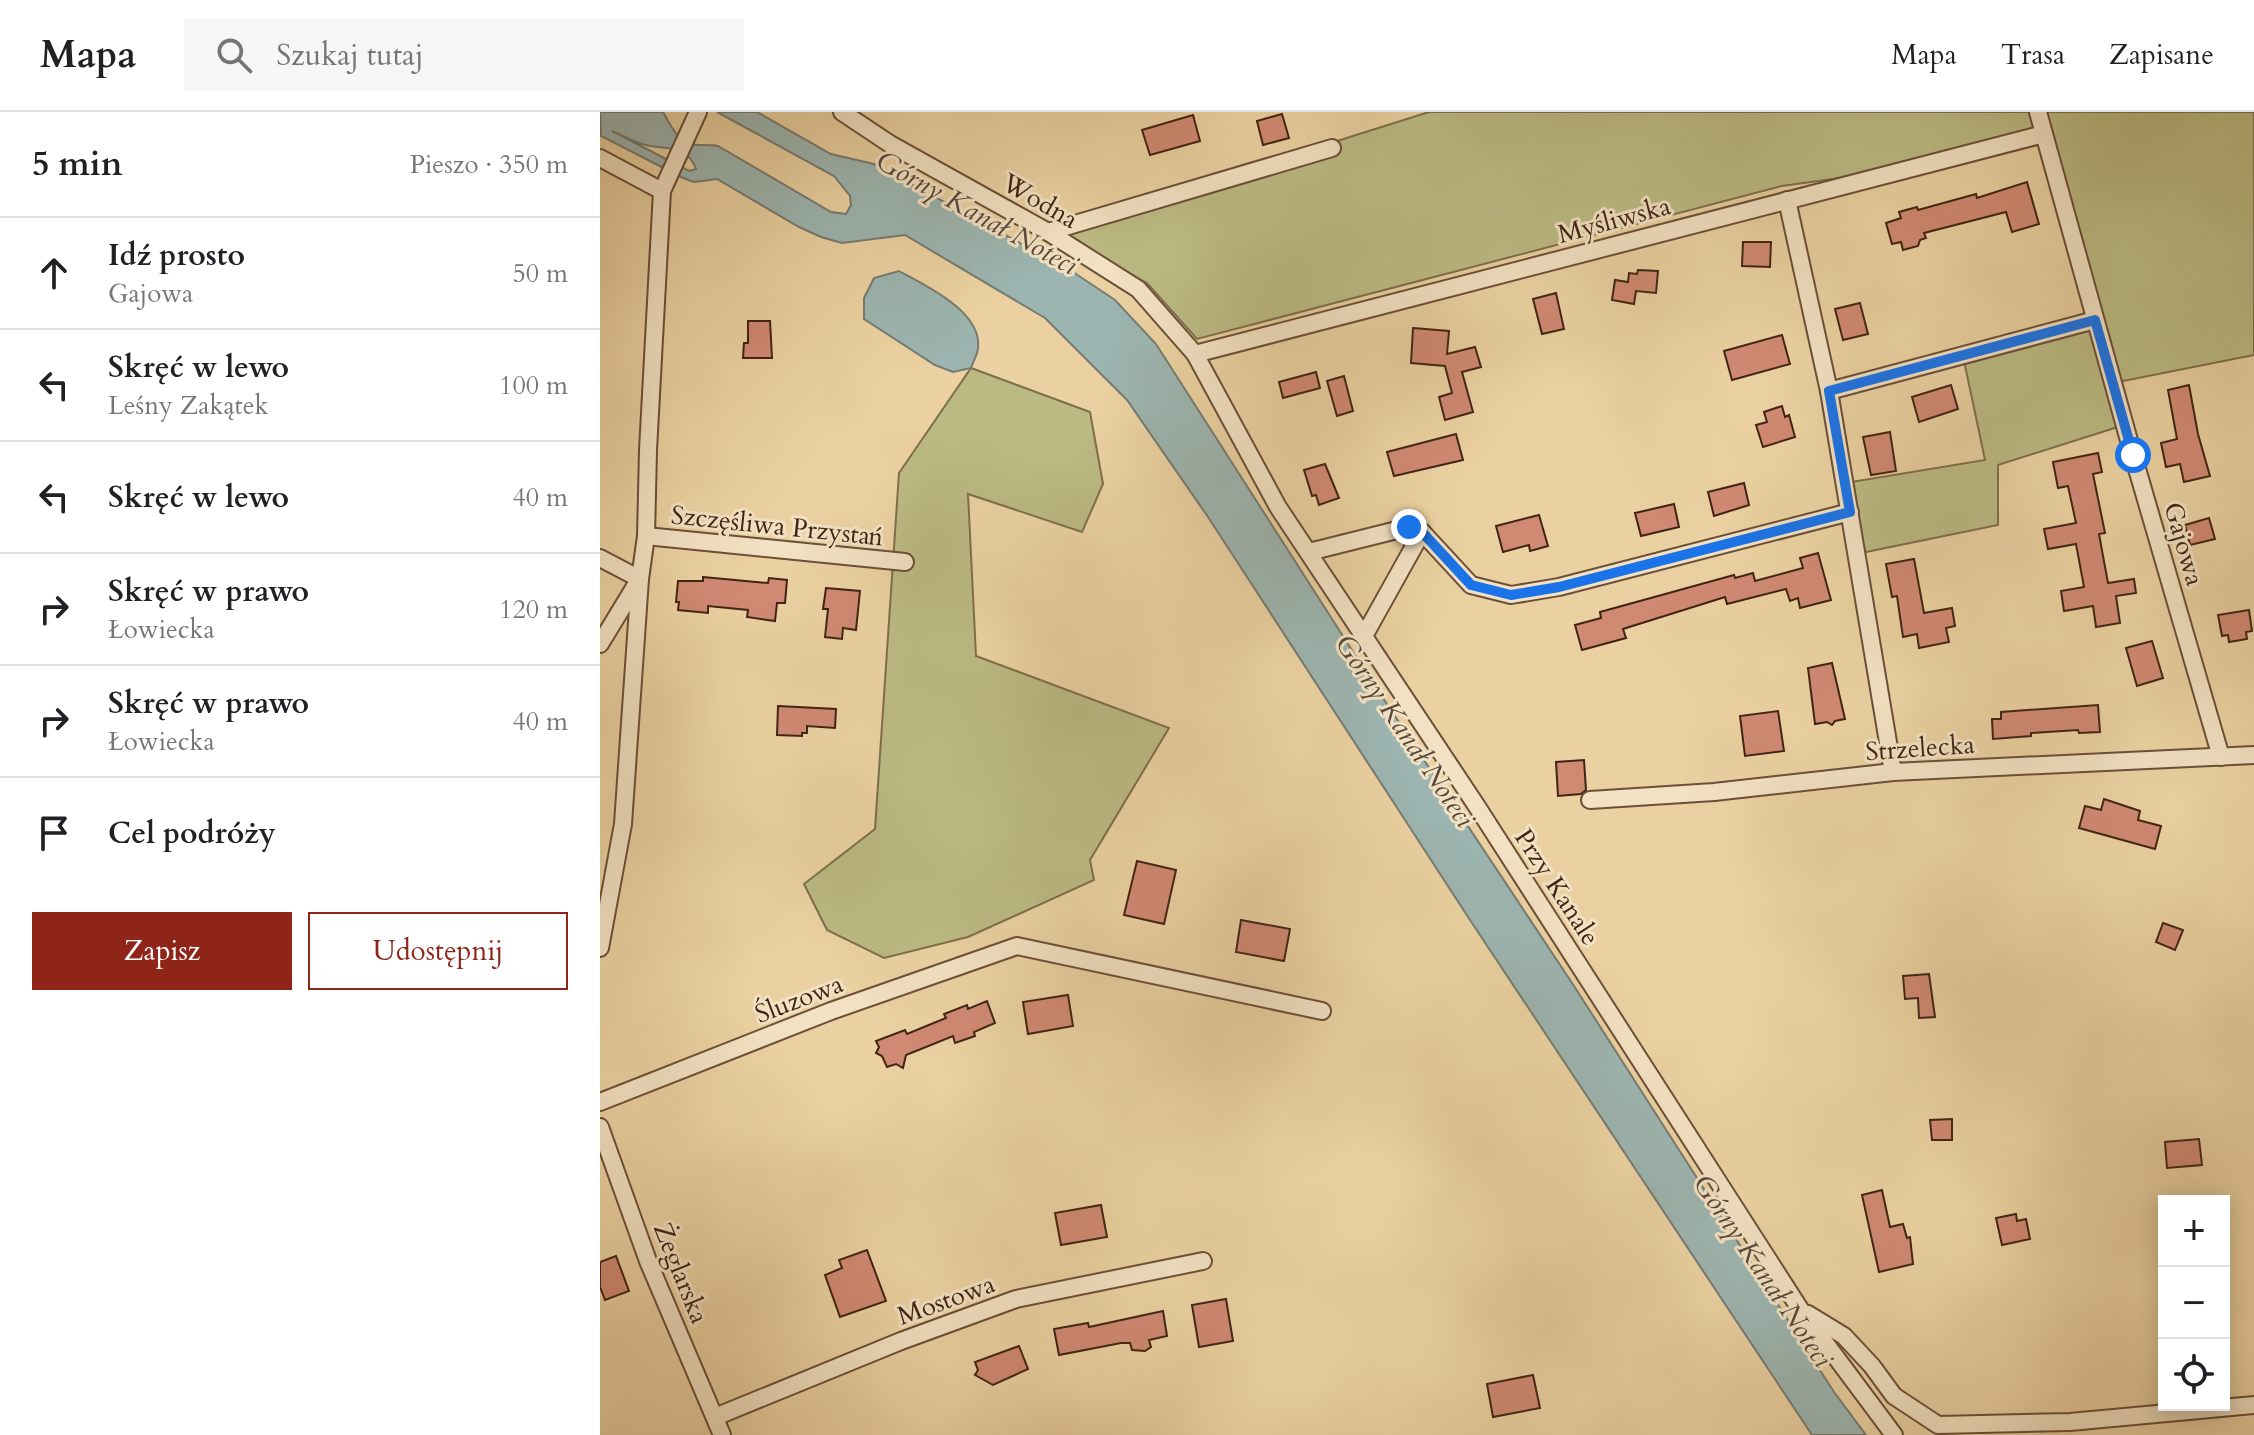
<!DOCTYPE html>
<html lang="pl">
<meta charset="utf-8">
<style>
:root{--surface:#fff;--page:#f6f6f6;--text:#202124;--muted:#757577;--line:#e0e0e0;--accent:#8f2418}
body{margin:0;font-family:Cardo,serif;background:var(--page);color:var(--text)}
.controls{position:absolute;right:24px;bottom:24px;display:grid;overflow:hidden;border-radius:0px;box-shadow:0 4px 20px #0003}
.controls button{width:72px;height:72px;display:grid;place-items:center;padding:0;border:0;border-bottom:2px solid var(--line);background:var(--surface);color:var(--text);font:40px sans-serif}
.stop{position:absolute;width:24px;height:24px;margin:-18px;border:6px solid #1a73e8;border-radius:50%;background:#fff}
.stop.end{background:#1a73e8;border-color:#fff;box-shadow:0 2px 8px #0008}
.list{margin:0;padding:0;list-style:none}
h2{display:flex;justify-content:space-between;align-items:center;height:104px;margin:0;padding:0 32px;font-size:34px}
h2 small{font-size:26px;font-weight:400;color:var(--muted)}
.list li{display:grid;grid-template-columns:52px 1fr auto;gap:24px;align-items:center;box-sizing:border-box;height:112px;padding:0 32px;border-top:2px solid var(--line)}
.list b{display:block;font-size:30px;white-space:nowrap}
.list p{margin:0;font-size:26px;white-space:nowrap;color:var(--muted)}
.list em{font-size:26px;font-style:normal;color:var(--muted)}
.actions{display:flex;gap:16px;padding:24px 32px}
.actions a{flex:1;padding:18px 0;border:2px solid var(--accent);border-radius:0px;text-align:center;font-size:28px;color:var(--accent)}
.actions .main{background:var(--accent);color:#fff}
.icon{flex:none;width:44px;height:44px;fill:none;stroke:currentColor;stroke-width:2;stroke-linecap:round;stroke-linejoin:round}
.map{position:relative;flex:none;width:1654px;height:1323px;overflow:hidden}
header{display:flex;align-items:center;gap:48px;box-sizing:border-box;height:112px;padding:0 40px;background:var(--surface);border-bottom:2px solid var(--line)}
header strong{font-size:38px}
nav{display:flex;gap:44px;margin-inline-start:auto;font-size:28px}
.search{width:560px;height:72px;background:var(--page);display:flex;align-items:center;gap:20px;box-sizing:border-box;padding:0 28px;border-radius:0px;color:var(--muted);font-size:30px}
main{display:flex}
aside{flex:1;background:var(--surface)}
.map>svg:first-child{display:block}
.green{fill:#bbba82;stroke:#7e6f4b;stroke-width:2}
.water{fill:#9cb5b0;stroke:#777b72;stroke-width:2;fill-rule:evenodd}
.building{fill:#d08973;stroke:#402414;stroke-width:2}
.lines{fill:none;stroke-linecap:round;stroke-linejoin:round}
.street-casing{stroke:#6b4f37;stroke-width:20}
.street{stroke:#f2e1c2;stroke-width:16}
.route{stroke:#1a73e8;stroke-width:10}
.labels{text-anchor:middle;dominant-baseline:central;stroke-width:6;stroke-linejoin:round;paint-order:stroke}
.street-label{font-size:26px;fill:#402414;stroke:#f2e1c2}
.water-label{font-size:28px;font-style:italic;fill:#57483b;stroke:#f2e1c2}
</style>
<header>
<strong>Mapa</strong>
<div class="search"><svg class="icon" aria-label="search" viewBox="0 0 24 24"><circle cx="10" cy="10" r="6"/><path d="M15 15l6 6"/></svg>Szukaj tutaj</div>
<nav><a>Mapa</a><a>Trasa</a><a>Zapisane</a></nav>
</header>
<main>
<aside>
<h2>5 min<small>Pieszo · 350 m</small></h2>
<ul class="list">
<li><svg class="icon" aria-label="ahead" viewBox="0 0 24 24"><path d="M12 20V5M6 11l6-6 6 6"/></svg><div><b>Idź prosto</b><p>Gajowa</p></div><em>50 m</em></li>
<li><svg class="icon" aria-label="left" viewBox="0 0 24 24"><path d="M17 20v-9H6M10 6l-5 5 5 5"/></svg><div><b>Skręć w lewo</b><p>Leśny Zakątek</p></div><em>100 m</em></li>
<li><svg class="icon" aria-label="left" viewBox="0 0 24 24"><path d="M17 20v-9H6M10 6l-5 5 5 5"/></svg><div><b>Skręć w lewo</b></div><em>40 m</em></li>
<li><svg class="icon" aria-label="right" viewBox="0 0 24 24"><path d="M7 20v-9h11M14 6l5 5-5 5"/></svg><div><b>Skręć w prawo</b><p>Łowiecka</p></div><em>120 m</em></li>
<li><svg class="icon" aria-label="right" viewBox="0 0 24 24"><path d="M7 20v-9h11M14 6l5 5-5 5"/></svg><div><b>Skręć w prawo</b><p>Łowiecka</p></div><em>40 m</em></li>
<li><svg class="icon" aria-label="arrive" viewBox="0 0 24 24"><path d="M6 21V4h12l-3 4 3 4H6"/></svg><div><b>Cel podróży</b></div></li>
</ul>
<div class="actions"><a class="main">Zapisz</a><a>Udostępnij</a></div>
</aside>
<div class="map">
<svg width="1654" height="1323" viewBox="0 0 1654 1323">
<rect width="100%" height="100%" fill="#ebd1a1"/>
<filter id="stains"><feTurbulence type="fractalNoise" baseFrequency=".0025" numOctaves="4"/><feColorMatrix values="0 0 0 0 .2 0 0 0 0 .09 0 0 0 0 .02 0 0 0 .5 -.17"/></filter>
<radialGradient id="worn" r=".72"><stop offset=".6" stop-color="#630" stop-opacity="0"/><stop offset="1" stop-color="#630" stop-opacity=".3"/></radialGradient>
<g class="green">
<path d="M829,0H1654V243L1513,271L1524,313L1398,353V413L1261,441L1245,371L1385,348L1363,244L1495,208L1449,15L1305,57L1182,74L597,227L547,171L448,120Z"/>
<path d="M371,256L490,300L503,372L482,420L368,382L376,544L569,616L490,748L494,768L368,825L284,846L227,818L204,772L275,717L299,361Z"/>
</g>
<g class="water">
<path d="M0,0H63C70,12 76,27 90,32C99,34 109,32 118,34L231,100L246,102L251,93L250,84L234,64L117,0H157L231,42L274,52L470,158L515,188L556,232L773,571L974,874L1234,1280L1266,1323H1212L870,808L608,405L527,288L445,206L305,123L242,131L221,125L199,115L117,67L94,70L83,66L1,24ZM12,19C22,23 32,29 42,32C64,39 86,30 96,57L89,59Z"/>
<path d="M299,159C326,174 383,200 378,237C377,243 373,250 371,256L353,260L335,253L264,207V186L274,166Z"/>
</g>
<g class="building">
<path d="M682,2L689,26L663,33L657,9Z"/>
<path d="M593,3L600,29L550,43L542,18Z"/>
<path d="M1427,70L1439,112L1412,120L1406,100L1324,121L1326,126L1320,128L1318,134L1303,138L1301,130L1292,132L1286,111L1301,106L1299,100L1317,95L1318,98L1376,82L1377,86Z"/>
<path d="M1143,130H1171L1170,155L1142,154Z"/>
<path d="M1038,158L1058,159L1056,181L1036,179L1034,192L1012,188L1015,168L1028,170L1029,161L1037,162Z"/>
<path d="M956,181L964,217L942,222L933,187Z"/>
<path d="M1260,191L1268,222L1243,228L1235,197Z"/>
<path d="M148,209H170L172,246H143L144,231H148Z"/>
<path d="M813,216L849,219L847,242L875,235L881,255L862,260L873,300L845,308L839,285L852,281L845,254L811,251Z"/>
<path d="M1182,223L1190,252L1132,268L1124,239Z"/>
<path d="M716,260L720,276L683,286L679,270Z"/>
<path d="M744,264L753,299L737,304L727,269Z"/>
<path d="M1351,273L1358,297L1319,310L1312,285Z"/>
<path d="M1589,273L1598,322L1610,364L1584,370L1580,352L1566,355L1561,331L1577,327L1568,278Z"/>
<path d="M1182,294L1185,305L1189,303L1195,325L1163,335L1156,313L1167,310L1164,300Z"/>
<path d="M1290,320L1296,359L1271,363L1263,325Z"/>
<path d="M856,322L863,348L794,364L787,340Z"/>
<path d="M1498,341L1502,360L1493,362L1505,421L1499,422L1508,471L1534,467L1536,481L1516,484L1520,511L1496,515L1493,494L1464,499L1461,479L1484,475L1476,432L1448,437L1444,417L1476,411L1468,374L1458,376L1453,350Z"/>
<path d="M725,352L739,386L719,393L716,383L712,384L704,358Z"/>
<path d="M1144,371L1149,393L1114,404L1108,380Z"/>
<path d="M1074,392L1079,415L1041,424L1035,401Z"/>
<path d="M939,403L948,434L930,439L929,433L903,440L896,414Z"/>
<path d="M1609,406L1615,427L1590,433L1585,413Z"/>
<path d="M1218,441L1231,488L1200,496L1198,486L1190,489L1186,477L1127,492L1125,485L1023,517L1026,526L982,538L975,513L1001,506L1000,500L1134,463L1135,466L1153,461L1155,469L1203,456L1200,446Z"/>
<path d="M1314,447L1324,501L1352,496L1355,514L1346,516L1349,530L1319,536L1317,522L1303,525L1297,484L1292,485L1286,452Z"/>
<path d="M103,465L168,471L169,466L187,468L185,491H177L175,509L147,505L148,498L108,494V501L78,498L79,490H76L78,469H103Z"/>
<path d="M226,476L260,479L256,518L243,516L242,527L225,525L228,497H223Z"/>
<path d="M1649,498L1652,519L1646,520L1647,527L1629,530L1628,523L1622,524L1618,503Z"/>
<path d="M1552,529L1563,566L1537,574L1526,536Z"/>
<path d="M1232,551L1245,607L1235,609L1232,613L1227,610L1215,612L1208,556Z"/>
<path d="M1498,593L1500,620L1479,621L1478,618L1431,621V624L1393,627L1392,607H1401V600Z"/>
<path d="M178,594L236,597L235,616L207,614V621H202V624L177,623Z"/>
<path d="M1178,599L1184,639L1145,644L1140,604Z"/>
<path d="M984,648L986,678L981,682L958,684L956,650Z"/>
<path d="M1504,687L1540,699L1538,708L1561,714L1555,737L1479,716L1485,694L1501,698Z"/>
<path d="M537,749L576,758L564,812L524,803Z"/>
<path d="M641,808L690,817L684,849L636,840Z"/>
<path d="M1563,811L1583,818L1575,838L1556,830Z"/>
<path d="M1329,862L1335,905L1319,906L1318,886L1305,887L1303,864Z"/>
<path d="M468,883L473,914L428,922L423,890Z"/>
<path d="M387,889L395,911L374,920L375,924L355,931L353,924L306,943L303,956L296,952L287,955L282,944L276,941L279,935L276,929L305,918L307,922L346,906L344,902L367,893L368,897Z"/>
<path d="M1352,1007V1028H1332L1330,1008Z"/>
<path d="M1599,1027L1602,1053L1567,1056L1565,1030Z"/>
<path d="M1282,1078L1290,1115L1303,1112L1307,1126L1310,1125L1313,1152L1279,1160L1262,1083Z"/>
<path d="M501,1093L507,1125L461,1133L455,1101Z"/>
<path d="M1416,1102L1417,1109L1426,1107L1430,1127L1402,1133L1396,1106Z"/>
<path d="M267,1138L286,1189L240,1205L225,1163L242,1156L239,1148Z"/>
<path d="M16,1144L29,1179L5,1188L0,1175V1150Z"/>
<path d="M626,1187L633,1229L599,1235L592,1193Z"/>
<path d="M563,1199L567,1224L549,1228L551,1235L545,1239L532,1238L530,1231H521L459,1243L454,1217L488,1211L489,1215Z"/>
<path d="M419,1234L428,1257L393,1273L375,1263L378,1258L375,1250Z"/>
<path d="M933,1263L940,1296L893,1305L887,1272Z"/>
</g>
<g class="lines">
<defs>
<g id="street">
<path d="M242,0L290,32L448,120L538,177L595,242L678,395L876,693L1200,1197L1294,1323"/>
<path d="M1438,0L1533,343L1621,645"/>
<path d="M0,46L62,79"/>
<path d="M1187,88L1229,279L1293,660"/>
<path d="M448,120L732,36"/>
<path d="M595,242L1444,22"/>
<path d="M1229,279L1495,208"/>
<path d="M46,424L305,450"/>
<path d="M709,440L809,415L822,420L871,473L911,483L959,475L1250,400"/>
<path d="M0,446L40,467"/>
<path d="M764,524L822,420"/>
<path d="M0,532L39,468"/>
<path d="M990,688L1114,680L1293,660L1654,643"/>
<path d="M0,836L23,712L40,467L46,424L48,338L62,79L98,0"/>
<path d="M0,990L231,899L417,834L722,899"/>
<path d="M0,1015L48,1149L122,1323"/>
<path d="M1208,1202L1244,1224L1272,1254L1294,1284L1338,1313L1470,1310L1654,1293"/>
<path d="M115,1305L301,1229L416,1187L603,1149"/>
</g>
</defs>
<use href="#street" class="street-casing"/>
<use href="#street" class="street"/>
</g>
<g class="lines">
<path class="route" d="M809,415L822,420L871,473L911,483L959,475L1250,400L1229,279L1495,208L1533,343"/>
</g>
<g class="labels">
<g class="street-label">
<text transform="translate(440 89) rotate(30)">Wodna</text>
<text transform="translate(1014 108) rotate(-15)">Myśliwska</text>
<text transform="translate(178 414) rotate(6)">Szczęśliwa Przystań</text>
<text transform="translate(1584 432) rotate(74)">Gajowa</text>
<text transform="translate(1320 636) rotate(-4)">Strzelecka</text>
<text transform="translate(957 775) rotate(57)">Przy Kanale</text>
<text transform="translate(199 887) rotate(-21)">Śluzowa</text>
<text transform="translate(81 1161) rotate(68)">Żeglarska</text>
<text transform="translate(346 1188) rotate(-20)">Mostowa</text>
</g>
<g class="water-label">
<text transform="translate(377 101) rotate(29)">Górny Kanał Noteci</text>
<text transform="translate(805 619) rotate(56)">Górny Kanał Noteci</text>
<text transform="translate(1163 1159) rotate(56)">Górny Kanał Noteci</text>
</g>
</g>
<rect width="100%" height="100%" filter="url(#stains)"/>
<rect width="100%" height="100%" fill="url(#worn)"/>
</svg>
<div class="controls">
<button>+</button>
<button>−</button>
<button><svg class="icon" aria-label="locate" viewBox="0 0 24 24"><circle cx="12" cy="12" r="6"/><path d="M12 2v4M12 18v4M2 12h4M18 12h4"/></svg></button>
</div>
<div class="stop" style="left:1533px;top:343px"></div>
<div class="stop end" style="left:809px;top:415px"></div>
</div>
</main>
